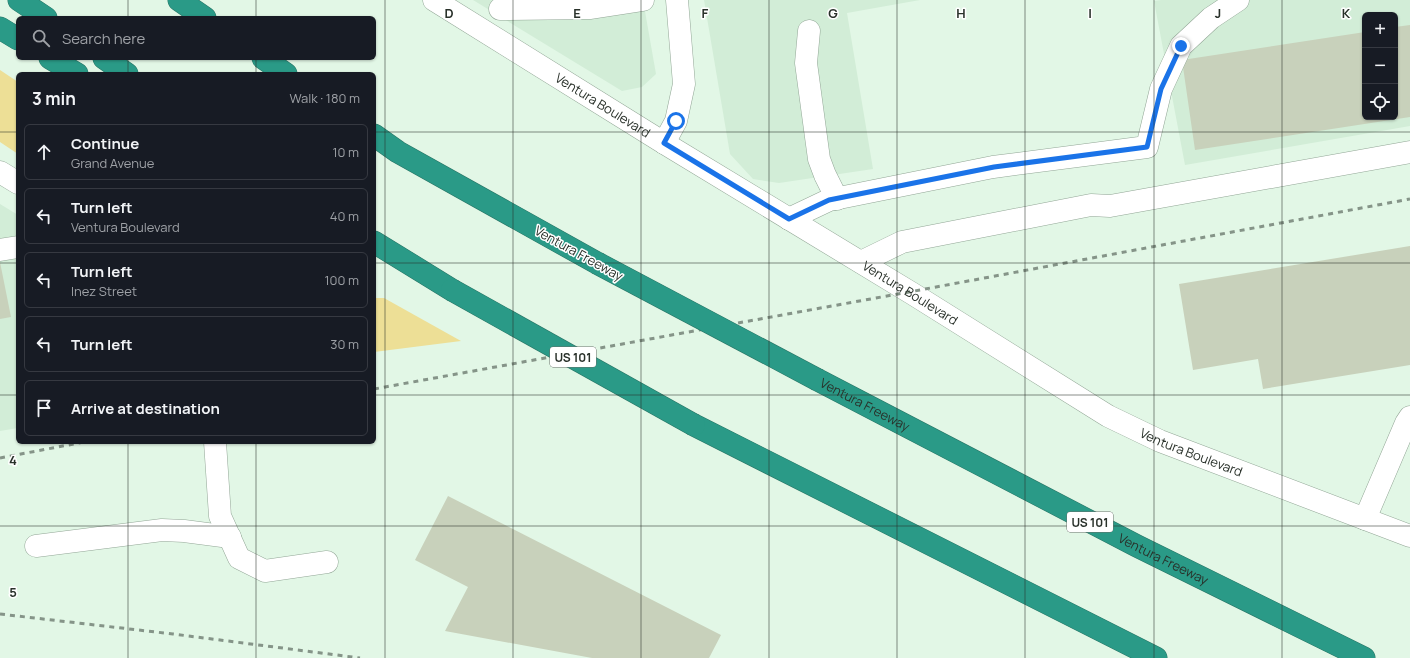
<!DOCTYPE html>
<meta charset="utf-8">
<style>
:root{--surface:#171b24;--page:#242831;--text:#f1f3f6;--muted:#9ea1a6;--line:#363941}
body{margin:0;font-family:Manrope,sans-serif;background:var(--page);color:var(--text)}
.controls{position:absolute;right:12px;top:12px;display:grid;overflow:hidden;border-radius:6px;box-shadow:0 1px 3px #0004}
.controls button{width:36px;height:36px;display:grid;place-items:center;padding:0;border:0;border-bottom:1px solid var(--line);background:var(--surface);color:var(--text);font:20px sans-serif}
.stop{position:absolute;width:12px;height:12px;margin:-9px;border:3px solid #1a73e8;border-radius:50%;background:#fff}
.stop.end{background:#1a73e8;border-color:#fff;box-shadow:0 1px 4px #0008}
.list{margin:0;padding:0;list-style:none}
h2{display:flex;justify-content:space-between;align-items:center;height:52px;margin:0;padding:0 16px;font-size:17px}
h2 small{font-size:13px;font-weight:400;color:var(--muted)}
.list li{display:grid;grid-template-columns:26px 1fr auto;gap:12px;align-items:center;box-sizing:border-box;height:56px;margin:0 8px 8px;padding:0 8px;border:1px solid var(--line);border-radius:6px}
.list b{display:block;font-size:15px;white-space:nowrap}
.list p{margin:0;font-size:13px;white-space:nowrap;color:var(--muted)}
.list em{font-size:13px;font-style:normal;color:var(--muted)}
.icon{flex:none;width:22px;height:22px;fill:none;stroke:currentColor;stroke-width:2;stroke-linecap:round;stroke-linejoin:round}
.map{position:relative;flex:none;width:1410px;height:658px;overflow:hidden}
.search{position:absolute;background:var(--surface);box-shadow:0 1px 3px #0004;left:16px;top:16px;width:360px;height:44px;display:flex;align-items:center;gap:10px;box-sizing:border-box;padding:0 14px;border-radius:6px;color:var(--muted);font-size:15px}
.panel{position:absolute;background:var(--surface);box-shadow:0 1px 3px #0004;left:16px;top:72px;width:360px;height:372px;border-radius:6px}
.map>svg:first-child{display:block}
.built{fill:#d2edd7;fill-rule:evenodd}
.green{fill:#eddf96}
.building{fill:#c8d1bb}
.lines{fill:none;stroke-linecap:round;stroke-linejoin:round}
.minor-casing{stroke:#92a696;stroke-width:23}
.highway-casing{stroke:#2a7566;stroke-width:23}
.minor{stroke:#fff;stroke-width:22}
.highway{stroke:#2a9a87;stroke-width:22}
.rail{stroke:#859488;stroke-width:3;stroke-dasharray:5 5;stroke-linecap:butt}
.highway-bridge-casing{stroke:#2a7566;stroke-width:23;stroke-linecap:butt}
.highway-bridge{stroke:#2a9a87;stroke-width:22}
.route{stroke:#1a73e8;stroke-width:5}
.grid{fill:none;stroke:#29312a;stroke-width:1;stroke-opacity:0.55}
.labels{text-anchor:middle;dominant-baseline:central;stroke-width:3;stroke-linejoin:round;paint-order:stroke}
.shield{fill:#fff;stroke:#696f6a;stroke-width:1}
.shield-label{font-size:12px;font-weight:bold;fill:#29312a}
.street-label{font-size:13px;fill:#29312a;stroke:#fff}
.grid-label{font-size:13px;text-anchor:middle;font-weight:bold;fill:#29312a;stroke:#fff;stroke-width:3;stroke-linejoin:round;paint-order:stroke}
</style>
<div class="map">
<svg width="1410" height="658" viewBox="0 0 1410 658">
<rect width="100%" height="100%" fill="#e2f7e6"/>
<g class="built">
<path d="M473,0H643L656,74L642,87L622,91Z"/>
<path d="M704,0H920L847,13L873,169L779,183L753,179L730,154Z"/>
<path d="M1161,0H1410V126L1185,165L1154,1ZM1365,15H1395V117H1365Z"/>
<path d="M0,204L18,215V428L0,431Z"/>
</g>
<g class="green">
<path d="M0,70L18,82V154L0,142Z"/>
<path d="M374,298H384L461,341L374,352Z"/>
</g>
<g class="building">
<path d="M1410,25V117L1195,150L1182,60L1365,32V117H1395V27Z"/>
<path d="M1410,246V365L1263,389L1258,359L1193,370L1179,284Z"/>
<path d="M0,262L11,317L0,319Z"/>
<path d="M448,496L721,635L709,658H592L445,631L468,587L415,560Z"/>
</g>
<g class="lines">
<defs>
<g id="minor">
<path id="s1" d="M434,0L664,143L913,294L1108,416L1160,441L1410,536"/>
<path d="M500,9L591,8L643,0"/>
<path d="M809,31L806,63L819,159L825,175L837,199"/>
<path d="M664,143L676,121L684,84L677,0"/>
<path d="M0,172L18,183"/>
<path d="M789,219L829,200L993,167L1147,147L1161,89L1181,46L1211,18L1238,0"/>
<path d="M0,250L18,247"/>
<path d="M861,262L902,242L1091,205L1110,206L1410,152"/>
<path d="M215,442L220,516L239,558L265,571L327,562"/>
<path d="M1365,519L1406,423L1410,417"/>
<path d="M36,546L162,530L184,531L230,537"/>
</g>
<g id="highway">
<path d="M19,0L46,18"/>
<path d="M179,0L205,18"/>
<path d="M0,28L18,39"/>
<path d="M50,58L77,74"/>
<path d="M104,58L127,74"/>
<path d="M263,58L286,74"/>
<path d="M374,135L398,152L597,263"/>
<path d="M374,242L452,290"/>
<path id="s2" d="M818,380L1137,546L1364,658"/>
<path d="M694,425L1156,658"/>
</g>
</defs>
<use href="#minor" class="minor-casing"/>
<use href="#highway" class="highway-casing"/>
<use href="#minor" class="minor"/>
<use href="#highway" class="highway"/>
<g class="rail">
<path d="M374,389L909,292L1410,199"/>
<path d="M0,458L84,442"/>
<path d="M0,614L173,634L360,658"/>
</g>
<defs>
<g id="highway-bridge">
<path d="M597,263L818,380"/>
<path d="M452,290L694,425"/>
</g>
</defs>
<use href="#highway-bridge" class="highway-bridge-casing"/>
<use href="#highway-bridge" class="highway-bridge"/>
</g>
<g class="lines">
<path class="route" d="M676,121L664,143L789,219L829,200L994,167L1147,147L1161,89L1181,46"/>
</g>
<path class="grid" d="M128,0V18M256,0V18M385,0V658M513,0V658M641,0V658M769,0V658M897,0V658M1025,0V658M1154,0V658M1282,0V658M128,58V74M256,58V74M0,132H18M374,132H1410M0,263H18M374,263H1410M0,395H18M374,395H1410M128,442V658M256,442V658M0,526H1410"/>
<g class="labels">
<g class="shield">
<rect x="550" y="347" width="46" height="20" rx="3"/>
<rect x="1067" y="512" width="46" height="20" rx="3"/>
</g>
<g class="shield-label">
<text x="573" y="357">US 101</text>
<text x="1090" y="522">US 101</text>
</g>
<g class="street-label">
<text stroke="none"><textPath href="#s1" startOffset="199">Ventura Boulevard</textPath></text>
<text transform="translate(579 253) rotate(29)">Ventura Freeway</text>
<text stroke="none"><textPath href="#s1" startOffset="559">Ventura Boulevard</textPath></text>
<text stroke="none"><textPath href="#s2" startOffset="53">Ventura Freeway</textPath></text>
<text stroke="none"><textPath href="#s1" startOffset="883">Ventura Boulevard</textPath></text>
<text stroke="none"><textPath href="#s2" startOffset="389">Ventura Freeway</textPath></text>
</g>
</g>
<g class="grid-label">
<text x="449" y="18">D</text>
<text x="577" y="18">E</text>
<text x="705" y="18">F</text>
<text x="833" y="18">G</text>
<text x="961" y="18">H</text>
<text x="1090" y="18">I</text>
<text x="1218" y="18">J</text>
<text x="1346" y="18">K</text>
<text x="13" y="465">4</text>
<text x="13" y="597">5</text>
</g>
</svg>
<div class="controls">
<button>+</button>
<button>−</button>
<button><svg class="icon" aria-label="locate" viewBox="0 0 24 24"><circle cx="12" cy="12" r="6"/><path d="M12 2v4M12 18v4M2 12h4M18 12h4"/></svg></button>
</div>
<div class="stop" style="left:676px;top:121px"></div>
<div class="stop end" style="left:1181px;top:46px"></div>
<div class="search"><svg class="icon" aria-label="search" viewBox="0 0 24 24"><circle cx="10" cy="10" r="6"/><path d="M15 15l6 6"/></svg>Search here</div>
<section class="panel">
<h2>3 min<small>Walk · 180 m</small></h2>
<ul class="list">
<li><svg class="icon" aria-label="ahead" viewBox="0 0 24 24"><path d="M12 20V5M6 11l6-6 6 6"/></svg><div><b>Continue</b><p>Grand Avenue</p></div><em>10 m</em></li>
<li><svg class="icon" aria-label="left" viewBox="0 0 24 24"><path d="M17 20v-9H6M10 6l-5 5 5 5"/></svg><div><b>Turn left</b><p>Ventura Boulevard</p></div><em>40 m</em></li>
<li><svg class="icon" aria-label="left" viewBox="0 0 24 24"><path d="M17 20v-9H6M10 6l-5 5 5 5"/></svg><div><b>Turn left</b><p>Inez Street</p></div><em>100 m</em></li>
<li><svg class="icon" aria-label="left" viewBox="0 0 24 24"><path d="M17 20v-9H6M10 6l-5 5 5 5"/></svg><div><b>Turn left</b></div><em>30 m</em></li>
<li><svg class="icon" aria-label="arrive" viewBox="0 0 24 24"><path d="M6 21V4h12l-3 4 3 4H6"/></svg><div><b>Arrive at destination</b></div></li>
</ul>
</section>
</div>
